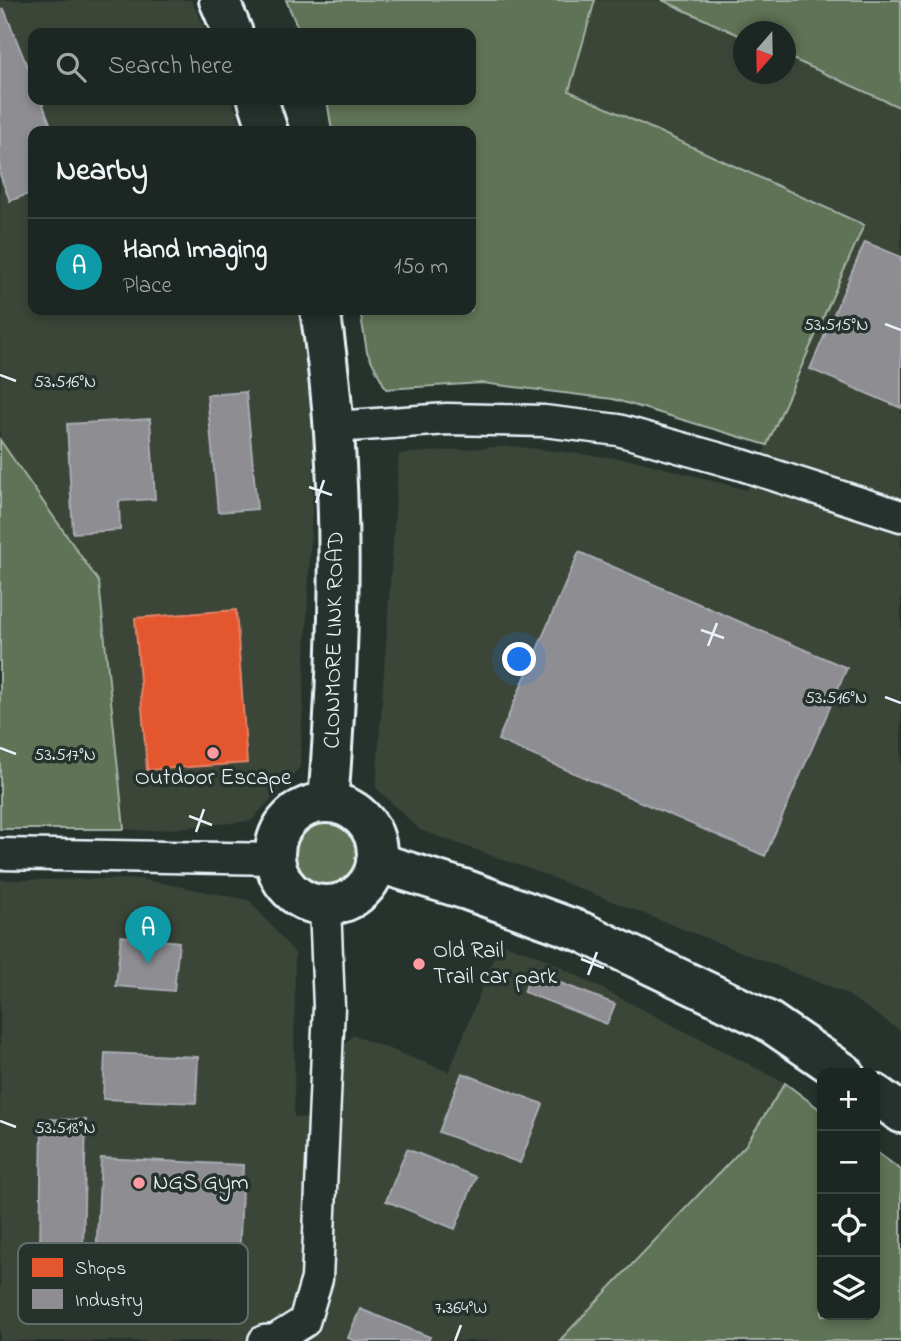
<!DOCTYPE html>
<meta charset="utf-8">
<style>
:root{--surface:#1c2622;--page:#29322f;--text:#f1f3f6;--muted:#a0a5a5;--line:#3a4340;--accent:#ff9aa2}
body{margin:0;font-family:"Indie Flower",sans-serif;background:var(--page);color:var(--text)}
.controls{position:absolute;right:21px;bottom:21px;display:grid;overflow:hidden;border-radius:14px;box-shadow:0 4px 10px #0003}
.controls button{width:63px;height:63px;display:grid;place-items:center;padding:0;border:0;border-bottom:2px solid var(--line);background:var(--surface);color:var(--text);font:35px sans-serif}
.compass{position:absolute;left:733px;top:21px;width:63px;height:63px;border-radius:50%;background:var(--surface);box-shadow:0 4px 10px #0003;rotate:200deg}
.you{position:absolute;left:520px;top:660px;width:24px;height:24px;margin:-18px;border:5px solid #fff;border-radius:50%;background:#1a73e8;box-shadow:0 0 0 10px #1a73e833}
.badge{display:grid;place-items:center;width:46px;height:46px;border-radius:50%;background:var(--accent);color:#fff;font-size:23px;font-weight:700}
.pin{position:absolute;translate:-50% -58px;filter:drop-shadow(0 2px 4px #0008)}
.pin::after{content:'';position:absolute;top:37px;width:24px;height:21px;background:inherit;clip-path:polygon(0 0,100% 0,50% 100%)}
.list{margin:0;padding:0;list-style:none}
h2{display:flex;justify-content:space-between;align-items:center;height:91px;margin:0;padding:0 28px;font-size:30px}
h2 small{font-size:23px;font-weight:400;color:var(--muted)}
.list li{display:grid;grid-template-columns:46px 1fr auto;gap:21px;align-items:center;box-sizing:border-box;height:98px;padding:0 28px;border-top:2px solid var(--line)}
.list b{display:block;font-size:26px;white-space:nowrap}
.list p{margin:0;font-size:23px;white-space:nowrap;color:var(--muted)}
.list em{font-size:23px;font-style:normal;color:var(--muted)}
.icon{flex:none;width:38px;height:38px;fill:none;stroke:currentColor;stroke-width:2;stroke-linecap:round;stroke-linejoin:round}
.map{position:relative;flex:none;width:901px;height:1341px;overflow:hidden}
.search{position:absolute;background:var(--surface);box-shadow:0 4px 10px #0003;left:28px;top:28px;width:448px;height:77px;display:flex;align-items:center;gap:18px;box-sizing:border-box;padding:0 24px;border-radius:14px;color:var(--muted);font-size:26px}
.panel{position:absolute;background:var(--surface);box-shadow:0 4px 10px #0003;left:28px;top:126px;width:448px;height:189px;border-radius:14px}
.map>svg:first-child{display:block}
.built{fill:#3b4439}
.green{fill:#5f7356;stroke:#a4b2a7;stroke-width:2}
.shops{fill:#e4572e;stroke:#e5856b;stroke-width:2}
.industry{fill:#8d8d92;stroke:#a8abb1;stroke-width:2}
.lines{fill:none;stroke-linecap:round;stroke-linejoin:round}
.minor-casing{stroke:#e8f1f8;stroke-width:35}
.major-casing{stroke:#e8f1f8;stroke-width:44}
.minor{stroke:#26332d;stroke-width:30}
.major{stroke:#26332d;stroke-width:38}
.ticks{fill:none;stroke:#e8f1f8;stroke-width:2.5}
.poi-dot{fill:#ff9aa2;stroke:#26332d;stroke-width:2.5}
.labels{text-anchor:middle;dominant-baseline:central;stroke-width:7;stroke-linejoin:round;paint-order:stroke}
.street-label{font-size:23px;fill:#e8f1f8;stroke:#26332d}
.poi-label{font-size:23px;fill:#e8f1f8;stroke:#26332d;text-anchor:start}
.key{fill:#26332d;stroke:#606c6a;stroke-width:2}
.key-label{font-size:19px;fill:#e8f1f8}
.ticks-label{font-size:18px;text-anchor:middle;fill:#e8f1f8;stroke:#26332d;stroke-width:7;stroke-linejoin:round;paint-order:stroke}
</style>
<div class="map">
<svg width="901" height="1341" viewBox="0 0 901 1341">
<rect width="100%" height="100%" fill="#26332d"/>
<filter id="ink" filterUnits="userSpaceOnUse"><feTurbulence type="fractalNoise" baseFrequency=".0143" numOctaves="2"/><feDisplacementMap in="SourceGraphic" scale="14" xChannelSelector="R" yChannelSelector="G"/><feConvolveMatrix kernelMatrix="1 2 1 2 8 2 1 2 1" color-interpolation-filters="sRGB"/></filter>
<g filter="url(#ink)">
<g class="built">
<path d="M0,0H191L207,33H33V100H232L244,131H33V310H299L314,405L313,489L300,767L251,821L147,831L124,829L99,582L0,440Z"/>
<path d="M595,0H662L743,37L744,74H786V56L901,108V1031L843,992L535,871L420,830L376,788L399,454L510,446L634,460L747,490L864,225L568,91Z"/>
<path d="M140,879L249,900L295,953L294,1117L332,1122V1059L353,1035L449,1072L500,942L543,958L785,1083L745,1146L559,1341H0V880Z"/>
</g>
<g class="green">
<path d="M286,0H595L569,91L864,225L767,445L613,399L482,383L386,389L367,352L360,310H471V131H332L327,100H471V33H300Z"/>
<path d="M662,0H901V108L786,56V32H744L743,37Z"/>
<path d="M0,440L99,582L124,829H0Z"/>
<circle cx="326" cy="854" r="39"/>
<path d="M785,1083L822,1111V1315H875V1151L901,1170V1341H559L745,1146Z"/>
</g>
<path class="shops" d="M236,610L247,763L147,770L135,618Z"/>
<g class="industry">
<path d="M4,9L33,81V100H41L53,131H33V192L10,201L0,175V10Z"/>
<path d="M865,242L901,257V408L810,369Z"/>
<path d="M246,392L257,509L218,512L207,395Z"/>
<path d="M150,419L155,499L119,501L120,530L73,533L67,424Z"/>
<path d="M579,552L847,668L765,856L498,740Z"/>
<path d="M121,936L179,942L174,991L116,986Z"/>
<path d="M532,972L615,1004L607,1024L524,992Z"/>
<path d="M105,1053L198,1057L196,1103L103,1099Z"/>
<path d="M462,1073L543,1104L520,1163L439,1132Z"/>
<path d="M42,1119L86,1120L83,1249L40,1248Z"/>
<path d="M407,1149L476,1177L455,1229L386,1201Z"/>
<path d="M101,1158L243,1165L238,1285L95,1278Z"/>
<path d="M360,1309L430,1337L428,1341H355L348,1338Z"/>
</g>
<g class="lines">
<defs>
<g id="minor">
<path d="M335,427L447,419L544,421L618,430L742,465L901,516"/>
<path d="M0,854L275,859"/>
<path d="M264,1341L275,1340L304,1322L317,1279L329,1007L325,905"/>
</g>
<g id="major">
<path d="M219,0L233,33"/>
<path d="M258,100L268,131"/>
<path d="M320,310C346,472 341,639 328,803"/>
<circle cx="326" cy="854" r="51"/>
<path d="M376,862L467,890L582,932L768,1021L844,1073"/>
<path d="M875,1094L901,1113"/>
</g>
</defs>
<use href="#minor" class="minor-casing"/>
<use href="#major" class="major-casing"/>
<use href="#minor" class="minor"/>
<use href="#major" class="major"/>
</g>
</g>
<path class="ticks" d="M885,324L901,330M0,375L16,381M309,487L332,495M316,503L324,480M701,630L724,638M708,646L717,623M885,697L901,703M0,748L16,754M189,816L212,825M196,832L204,809M581,959L604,968M588,975L597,952M0,1121L16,1127M455,1341L461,1325"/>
<g class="poi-dot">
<circle cx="213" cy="753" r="7"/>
<circle cx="419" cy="964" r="7"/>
<circle cx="139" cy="1183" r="7"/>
</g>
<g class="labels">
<g class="street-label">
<text transform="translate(335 640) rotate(-89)">CLONMORE LINK ROAD</text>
</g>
<g class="poi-label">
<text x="213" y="778" text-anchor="middle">Outdoor Escape</text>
<text x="433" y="951">Old Rail<tspan x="433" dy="26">Trail car park</tspan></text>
<text x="153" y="1183">NGS Gym</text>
</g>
</g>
<rect x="18" y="1243" width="230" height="81" rx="10" class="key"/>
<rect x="32" y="1258" width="31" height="19" fill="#e4572e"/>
<rect x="32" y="1289" width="31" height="20" fill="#8d8d92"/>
<g class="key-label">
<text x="75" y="1274">Shops</text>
<text x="75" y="1306">Industry</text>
</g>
<g class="ticks-label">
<text x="836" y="330">53.515°N</text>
<text x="65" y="387">53.516°N</text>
<text x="836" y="703">53.516°N</text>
<text x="65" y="760">53.517°N</text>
<text x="65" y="1133">53.518°N</text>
<text x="461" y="1313">7.364°W</text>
</g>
</svg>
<div class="controls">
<button>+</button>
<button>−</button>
<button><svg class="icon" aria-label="locate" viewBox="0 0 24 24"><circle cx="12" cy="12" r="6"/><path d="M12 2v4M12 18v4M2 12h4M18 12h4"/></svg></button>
<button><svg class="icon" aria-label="layers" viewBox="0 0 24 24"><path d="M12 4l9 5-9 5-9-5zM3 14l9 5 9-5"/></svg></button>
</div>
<svg class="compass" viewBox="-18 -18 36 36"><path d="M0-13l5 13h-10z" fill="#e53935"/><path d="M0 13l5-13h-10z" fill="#a0a5a5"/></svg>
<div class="you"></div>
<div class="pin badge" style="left:148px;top:964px;background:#0f9aa8">A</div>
<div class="search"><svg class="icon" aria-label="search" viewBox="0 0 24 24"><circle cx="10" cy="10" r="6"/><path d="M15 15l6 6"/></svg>Search here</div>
<section class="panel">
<h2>Nearby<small></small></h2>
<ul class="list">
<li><span class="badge" style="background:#0f9aa8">A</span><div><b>Hand Imaging</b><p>Place</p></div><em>150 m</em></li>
</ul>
</section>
</div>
